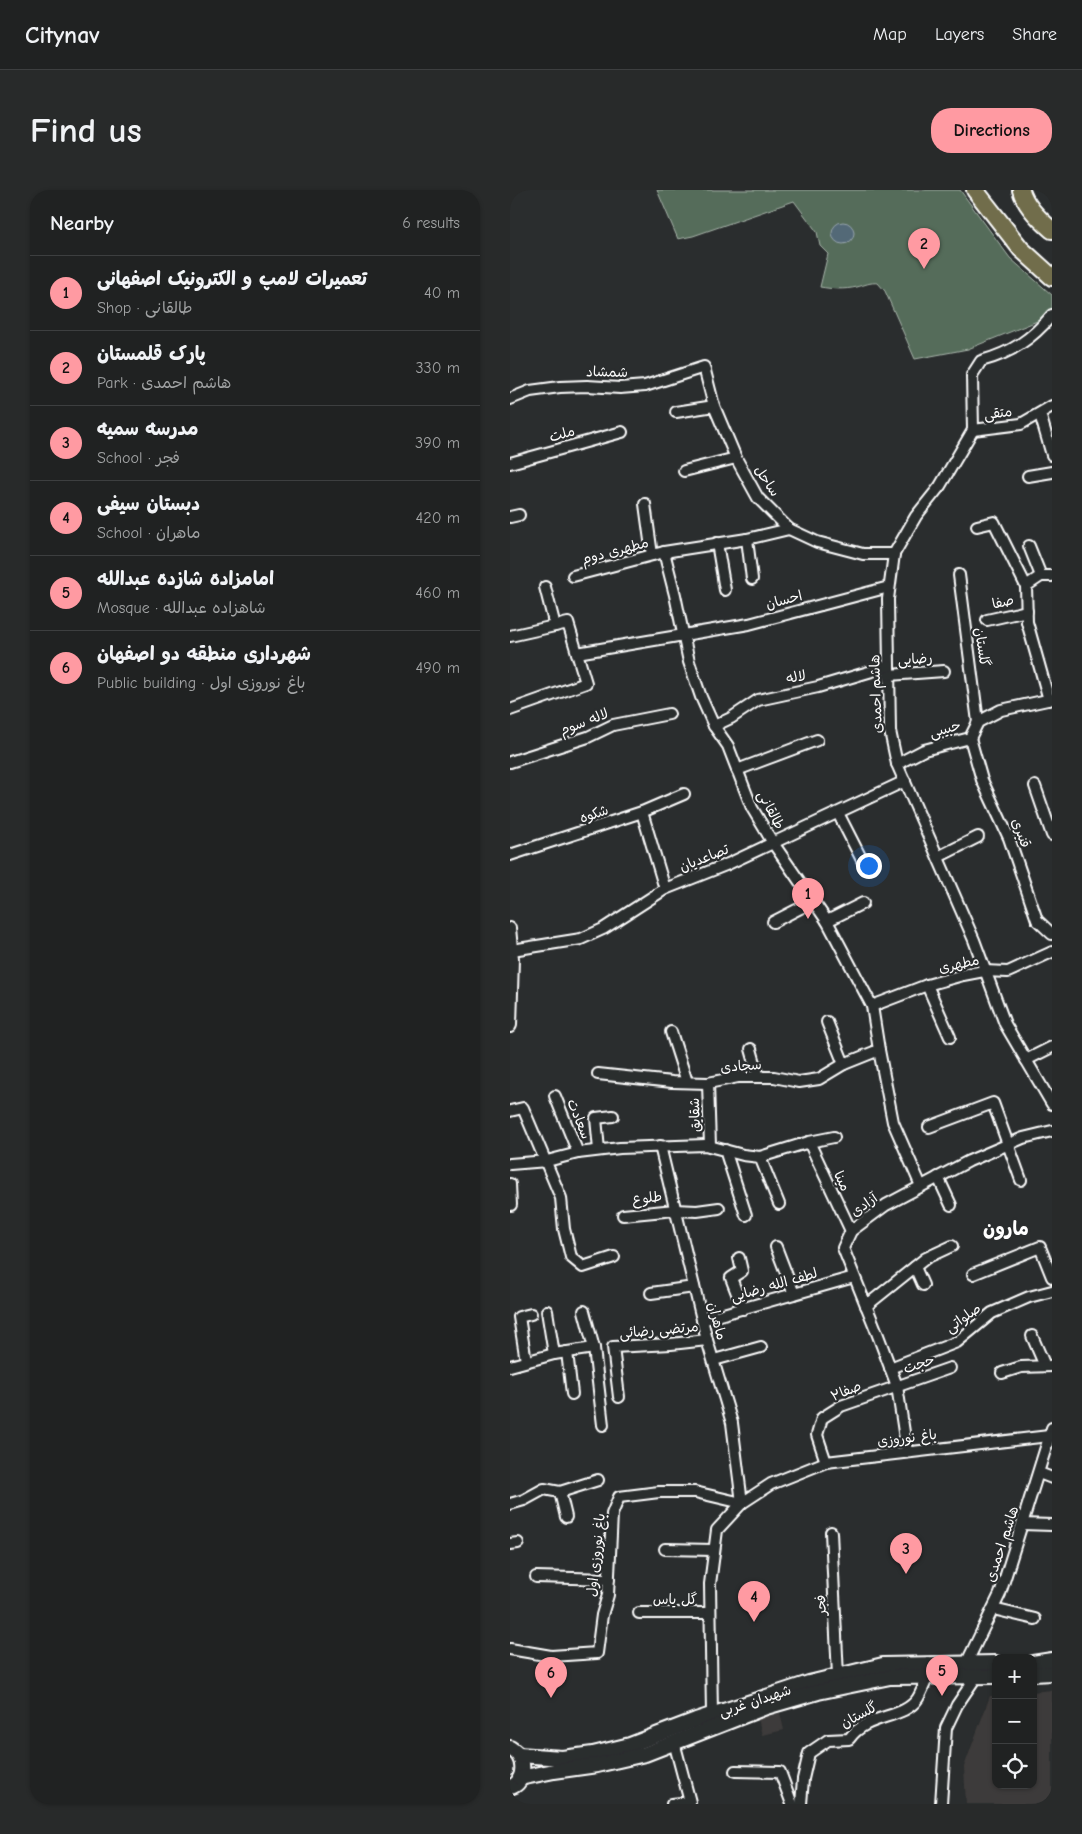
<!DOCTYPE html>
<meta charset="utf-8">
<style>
:root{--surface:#202222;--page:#282a2a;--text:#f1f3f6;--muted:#a2a4a5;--line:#3d3f40;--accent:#ff9aa2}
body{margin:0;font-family:"Comic Neue","Playpen Sans Arabic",sans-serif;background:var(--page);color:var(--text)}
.controls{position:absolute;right:15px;bottom:15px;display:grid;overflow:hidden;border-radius:10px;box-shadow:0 1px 4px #0004}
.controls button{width:45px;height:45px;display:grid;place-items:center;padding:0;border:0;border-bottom:1px solid var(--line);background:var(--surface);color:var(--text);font:25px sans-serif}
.you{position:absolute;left:358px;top:675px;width:18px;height:18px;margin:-12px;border:4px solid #fff;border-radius:50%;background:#1a73e8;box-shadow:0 0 0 8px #1a73e833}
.badge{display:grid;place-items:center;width:32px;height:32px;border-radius:50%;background:var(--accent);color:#111;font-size:16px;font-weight:700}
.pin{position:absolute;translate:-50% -41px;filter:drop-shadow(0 1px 2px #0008)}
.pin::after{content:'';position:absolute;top:26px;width:18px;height:15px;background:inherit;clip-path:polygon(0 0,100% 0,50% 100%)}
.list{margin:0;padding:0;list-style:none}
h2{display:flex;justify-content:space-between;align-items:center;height:65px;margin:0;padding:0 20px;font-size:21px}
h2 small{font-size:16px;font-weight:400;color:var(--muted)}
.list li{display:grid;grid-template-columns:32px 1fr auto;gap:15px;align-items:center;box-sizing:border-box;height:75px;padding:0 20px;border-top:1px solid var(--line)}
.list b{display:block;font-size:19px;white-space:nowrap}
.list p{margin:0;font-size:16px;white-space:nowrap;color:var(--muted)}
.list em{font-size:16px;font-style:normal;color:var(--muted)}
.icon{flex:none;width:28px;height:28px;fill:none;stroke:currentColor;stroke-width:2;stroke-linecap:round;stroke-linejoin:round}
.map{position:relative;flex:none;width:542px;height:1614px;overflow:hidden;border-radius:20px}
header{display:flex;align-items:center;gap:30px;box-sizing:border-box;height:70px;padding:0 25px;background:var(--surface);border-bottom:1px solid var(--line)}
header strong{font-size:24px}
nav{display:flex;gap:28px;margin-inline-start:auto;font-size:18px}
.intro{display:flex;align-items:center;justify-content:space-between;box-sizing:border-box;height:120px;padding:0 30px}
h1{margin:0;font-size:35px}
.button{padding:12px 22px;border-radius:20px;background:var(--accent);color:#111;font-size:18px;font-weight:700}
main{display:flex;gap:30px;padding:0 30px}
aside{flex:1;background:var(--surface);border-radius:20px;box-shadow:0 1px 4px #0004}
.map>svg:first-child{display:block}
.built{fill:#3e3b3a}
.green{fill:#546c5a;stroke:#aab6ac}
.water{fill:#536977;stroke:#98a5ad}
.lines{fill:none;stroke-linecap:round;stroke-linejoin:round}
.minor-casing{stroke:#fff;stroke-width:14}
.secondary-casing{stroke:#fff;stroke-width:18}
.trunk-casing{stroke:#fff;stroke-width:20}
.minor{stroke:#2a2d2e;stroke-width:10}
.secondary{stroke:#2a2d2e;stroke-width:14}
.trunk{stroke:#716d4b;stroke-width:16}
.labels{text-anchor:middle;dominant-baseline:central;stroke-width:4.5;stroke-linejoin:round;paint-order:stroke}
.street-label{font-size:14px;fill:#fff;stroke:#2a2d2e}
.district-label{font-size:19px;font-weight:bold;fill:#fff;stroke:#2a2d2e}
</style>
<header>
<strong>Citynav</strong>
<nav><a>Map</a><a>Layers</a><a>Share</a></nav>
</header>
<div class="intro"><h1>Find us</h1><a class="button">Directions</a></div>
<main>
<aside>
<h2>Nearby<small>6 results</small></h2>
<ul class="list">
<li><span class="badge">1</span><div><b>تعمیرات لامپ و الکترونیک اصفهانی</b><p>Shop · طالقانی</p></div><em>40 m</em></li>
<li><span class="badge">2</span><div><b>پارک قلمستان</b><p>Park · هاشم احمدی</p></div><em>330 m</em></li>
<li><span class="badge">3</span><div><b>مدرسه سمیه</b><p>School · فجر</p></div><em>390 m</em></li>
<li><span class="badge">4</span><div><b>دبستان سیفی</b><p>School · ماهران</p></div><em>420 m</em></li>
<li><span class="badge">5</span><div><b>امامزاده شازده عبدالله</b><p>Mosque · شاهزاده عبدالله</p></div><em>460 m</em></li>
<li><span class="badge">6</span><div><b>شهرداری منطقه دو اصفهان</b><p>Public building · باغ نوروزی اول</p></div><em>490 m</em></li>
</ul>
</aside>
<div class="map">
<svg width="542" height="1614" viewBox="0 0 542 1614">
<rect width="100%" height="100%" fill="#2a2d2e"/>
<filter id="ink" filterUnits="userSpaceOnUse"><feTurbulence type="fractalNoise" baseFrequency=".02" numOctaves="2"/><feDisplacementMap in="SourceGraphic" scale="10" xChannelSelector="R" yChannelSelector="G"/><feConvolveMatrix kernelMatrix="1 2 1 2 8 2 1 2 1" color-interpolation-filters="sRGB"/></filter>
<g filter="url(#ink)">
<g class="built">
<path d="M542,1500V1612L528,1614H456L454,1577L480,1506H486V1595H523V1502Z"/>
<path d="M270,1523L274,1540L252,1545L248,1528Z"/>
</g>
<path class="green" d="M147,0H450L500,68L542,105V125L458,159L405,169L375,101L368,93C360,92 355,95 347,97C334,100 322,99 310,97L318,64L310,56L307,42L284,11L183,46L168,49Z"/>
<circle class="water" cx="333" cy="43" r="11"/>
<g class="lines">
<defs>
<g id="minor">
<path d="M542,125C522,149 501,163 471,171L462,185L463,240L430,296L406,326L384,364L378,409L380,541L387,574L464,750L495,834L542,914"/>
<path d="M0,209L20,201L50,197L77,196L110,198L135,196L194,177L204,216L226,268L248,308L279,339L307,352L353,364H384"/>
<path d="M166,222L204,216"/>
<path d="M530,224L542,265"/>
<path d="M463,240L511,234L542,216"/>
<path d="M0,273L112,242"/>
<path d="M174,281L226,268"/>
<path d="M518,286L542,282"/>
<path d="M135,314L142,365"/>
<path d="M0,327L9,325"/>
<path d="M467,336L484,332L516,396"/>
<path d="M237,349L242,389"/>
<path d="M207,353L215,400"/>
<path d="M519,356L531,386"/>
<path d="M154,362L165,405L179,472L191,507L204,536L218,556L242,618L263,653L317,731L362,816L369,860L383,932L411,996"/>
<path d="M449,385L468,532"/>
<path d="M63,386L154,362L237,349L279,339"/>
<path d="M35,397L45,436"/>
<path d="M477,430L517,421"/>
<path d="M0,446L58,433L76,493L0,520"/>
<path d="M67,463L239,434L379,397"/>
<path d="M379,485L434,481"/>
<path d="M539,510L517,432L516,396L531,386H542"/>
<path d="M204,536L221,528L248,510L308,497L379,476"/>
<path d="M460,548L472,590L499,648L527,730L542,744"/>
<path d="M0,572L78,547L103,535L159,524"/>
<path d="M387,574L414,560L460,548L468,532L491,520L542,509"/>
<path d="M227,580L307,550"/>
<path d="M525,596L542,645"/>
<path d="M132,622L155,699"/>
<path d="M328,623L353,672"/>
<path d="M0,665L132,622L174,604"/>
<path d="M428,667L468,647"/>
<path d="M317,731L353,713"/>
<path d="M263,732L304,711"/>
<path d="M0,738L3,769L1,835L0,837"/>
<path d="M2,760L71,749L93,739L155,699L218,674L395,591"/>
<path d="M417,795L440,847"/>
<path d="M362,816L417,795L453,785L474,781L498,782L542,762"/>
<path d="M317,832L334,874"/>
<path d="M161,842L177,892"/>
<path d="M241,859L249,887"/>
<path d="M516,870L542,857"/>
<path d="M88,884L162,892L198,893L228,887H264L289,892L309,889L334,874L369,860"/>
<path d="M198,893L200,956"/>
<path d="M45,906L68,963"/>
<path d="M0,921L13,918L51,1008L54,1039L61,1067L73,1077L104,1067"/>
<path d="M419,937L483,913L511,990"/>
<path d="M299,952L341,1041"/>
<path d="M89,960L86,928L103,926"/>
<path d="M215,960L236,1025"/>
<path d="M250,967L269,1014"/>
<path d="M0,974L37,971L68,963L110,958L195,955L233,965L250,967L299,952L324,947"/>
<path d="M428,987L441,1015"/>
<path d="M0,994L1,1015"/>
<path d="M113,1025L165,1020L187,1021L209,1018"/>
<path d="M266,1057L284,1104"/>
<path d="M229,1068L232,1081L221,1088L233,1119"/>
<path d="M405,1077L413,1095"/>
<path d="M463,1084L530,1057L542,1087"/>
<path d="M141,1103L184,1097"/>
<path d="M356,1116L416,1068L442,1056"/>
<path d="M37,1121L44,1164"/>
<path d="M74,1121L84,1158L93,1235"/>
<path d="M192,1130L344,1087"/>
<path d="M522,1146L535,1176"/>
<path d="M57,1162L62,1204"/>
<path d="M204,1170L251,1157"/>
<path d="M16,1171L9,1127L21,1124"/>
<path d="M0,1176L44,1164L84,1158"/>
<path d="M380,1178L447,1152L482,1123L519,1107L542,1101"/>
<path d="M492,1183L511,1177L542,1176"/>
<path d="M109,1207L103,1157L161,1154L197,1150"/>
<path d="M397,1262L387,1196L366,1140L333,1058L341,1041L376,1015L459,971L513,948L542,941"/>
<path d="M316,1272L307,1245L312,1228L331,1216L440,1178"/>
<path d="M529,1283L542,1288"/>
<path d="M50,1302L56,1327"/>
<path d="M0,1314L14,1310L34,1299L50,1302L88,1290"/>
<path d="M512,1334L542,1335"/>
<path d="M321,1342L328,1486"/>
<path d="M0,1354L8,1353"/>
<path d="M155,1359L204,1360"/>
<path d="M26,1387L99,1389"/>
<path d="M483,1419L525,1429"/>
<path d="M129,1423H200"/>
<path d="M0,1459L41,1466L87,1463L92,1425L98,1405L102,1324L109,1307L149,1302H185L232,1313L222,1233L197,1150L150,956"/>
<path d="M456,1474L490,1404L542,1238"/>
<path d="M202,1525L200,1394L207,1340L232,1313L261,1294L316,1272L539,1246"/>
<path d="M225,1581L270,1582L282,1614"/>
<path d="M162,1614L180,1612L164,1552"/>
<path d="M291,1614L293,1589L299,1563L318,1550L339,1549C357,1523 394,1530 408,1508C412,1501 415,1493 418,1486"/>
<path d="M431,1614L436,1538L447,1515L466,1487"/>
</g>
<g id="secondary">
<path d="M523,1473L542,1470"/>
<path d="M523,1484L542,1483"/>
<path d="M0,1558C3,1560 7,1563 9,1566C15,1576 13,1594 0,1597"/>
<path d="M9,1565L52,1568L83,1564L120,1555L186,1530L299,1493L373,1475L486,1473"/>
<path d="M10,1588L44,1581L87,1575L135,1564L256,1517L308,1502L380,1487L486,1486"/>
</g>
<g id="trunk">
<path d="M465,0L511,59L542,87"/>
<path d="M511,0C515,15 530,30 542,40"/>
</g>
</defs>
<use href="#minor" class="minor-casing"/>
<use href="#secondary" class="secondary-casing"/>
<use href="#trunk" class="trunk-casing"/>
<use href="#minor" class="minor"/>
<use href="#secondary" class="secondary"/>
<use href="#trunk" class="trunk"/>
</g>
</g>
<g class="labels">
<g class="street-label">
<text transform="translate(97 182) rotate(1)">شمشاد</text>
<text transform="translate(488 223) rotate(-7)">متقی</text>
<text transform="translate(52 244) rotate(-15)">ملت</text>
<text transform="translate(257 291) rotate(56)">ساحل</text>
<text transform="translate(105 361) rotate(-15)">مطهری دوم</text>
<text transform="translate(274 410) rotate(-15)">احسان</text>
<text transform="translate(493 412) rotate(-13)">صفا</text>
<text transform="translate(472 457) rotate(82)">گلستان</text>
<text transform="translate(405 469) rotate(-4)">رضایی</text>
<text transform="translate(286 487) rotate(-10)">لاله</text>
<text transform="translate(366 504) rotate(-92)">هاشم احمدی</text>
<text transform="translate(74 532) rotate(-21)">لاله سوم</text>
<text transform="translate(435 539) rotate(-16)">حبیبی</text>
<text transform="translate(261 620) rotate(62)">طالقانی</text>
<text transform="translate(84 624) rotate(-18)">شکوه</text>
<text transform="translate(511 643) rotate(69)">قنبری</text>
<text transform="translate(194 668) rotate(-22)">تصاعدیان</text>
<text transform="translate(449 774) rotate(-12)">مطهری</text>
<text transform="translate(231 876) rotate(-5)">سجادی</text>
<text transform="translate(185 925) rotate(-92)">شقایق</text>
<text transform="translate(69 929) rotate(68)">سعادت</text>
<text transform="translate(332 991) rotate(65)">مینا</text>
<text transform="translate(137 1008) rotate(-6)">طلوع</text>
<text transform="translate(354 1015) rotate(-36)">آزادی</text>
<text transform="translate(264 1095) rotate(-16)">لطف الله رضایی</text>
<text transform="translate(453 1128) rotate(-36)">صلواتی</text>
<text transform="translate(207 1131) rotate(75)">ماهران</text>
<text transform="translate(149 1140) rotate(-5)">مرتضی رضائی</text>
<text transform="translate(409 1174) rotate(-19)">حجت</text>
<text transform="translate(336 1201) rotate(-23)">صفا۲</text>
<text transform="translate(397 1248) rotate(-7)">باغ نوروزی</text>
<text transform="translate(492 1354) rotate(-72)">هاشم احمدی</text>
<text transform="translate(86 1365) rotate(-84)">باغ نوروزی اول</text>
<text x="165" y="1409">گل یاس</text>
<text transform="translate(311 1415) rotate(-93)">فجر</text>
<text transform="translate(245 1511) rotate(-18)">شهیدان غربی</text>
<text transform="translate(349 1525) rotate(-28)">گلستان</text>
</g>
<g class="district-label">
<text x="496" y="1039">مارون</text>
</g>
</g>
</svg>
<div class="controls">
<button>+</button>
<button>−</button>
<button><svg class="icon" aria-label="locate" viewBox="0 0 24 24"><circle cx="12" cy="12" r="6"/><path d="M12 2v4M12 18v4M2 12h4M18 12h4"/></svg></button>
</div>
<div class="you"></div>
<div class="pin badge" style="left:298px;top:729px">1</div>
<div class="pin badge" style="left:414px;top:79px">2</div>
<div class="pin badge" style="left:396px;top:1384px">3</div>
<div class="pin badge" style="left:244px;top:1432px">4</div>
<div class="pin badge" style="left:432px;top:1506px">5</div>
<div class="pin badge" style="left:41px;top:1508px">6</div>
</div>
</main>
